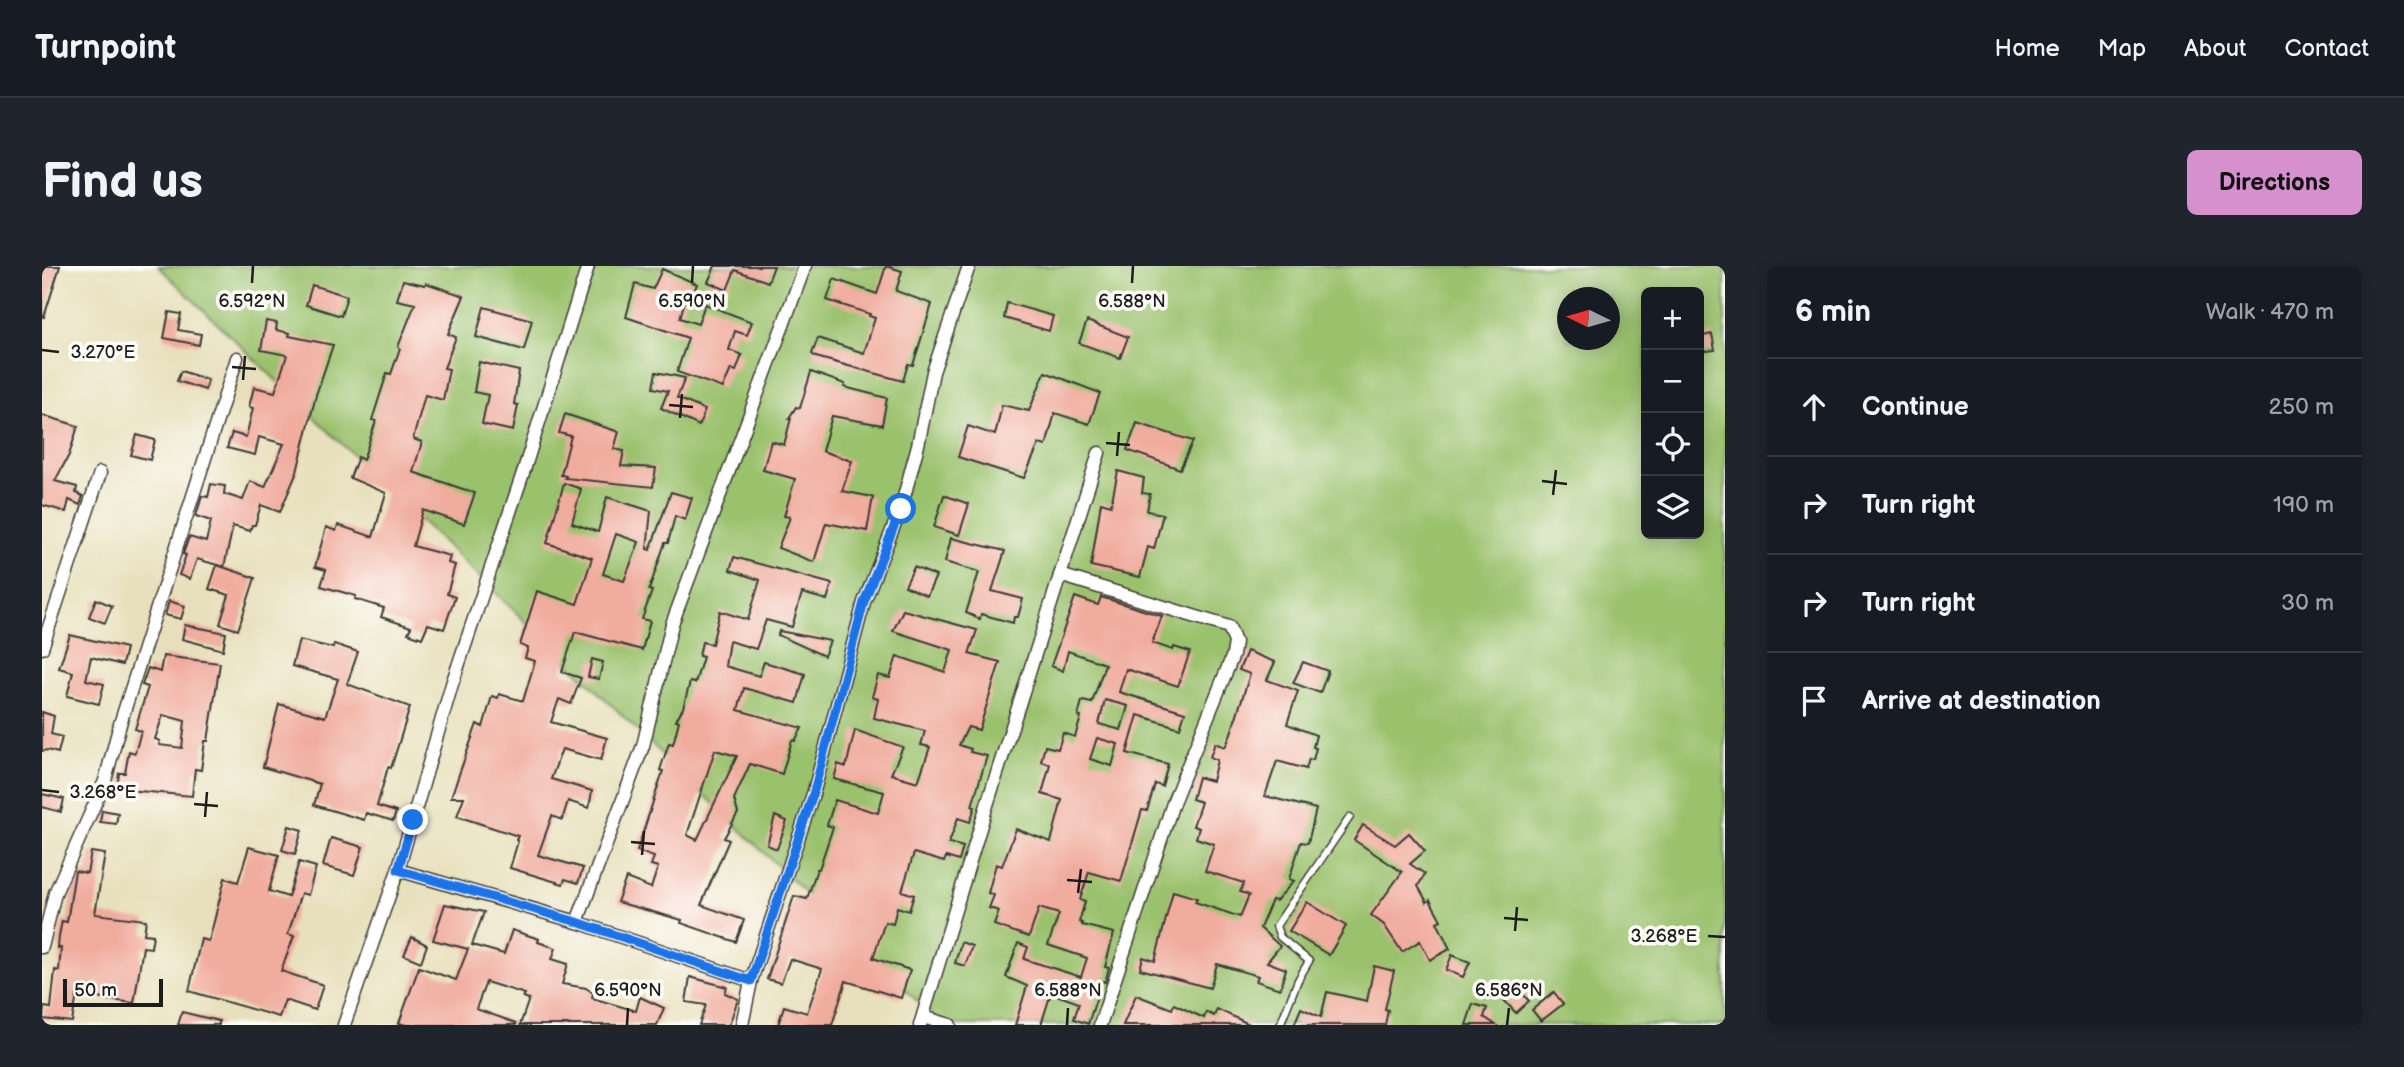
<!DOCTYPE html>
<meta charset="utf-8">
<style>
:root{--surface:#171b24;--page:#20242c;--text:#f1f3f6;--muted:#9ea1a6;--line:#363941;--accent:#d690ce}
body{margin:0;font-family:"Balsamiq Sans",sans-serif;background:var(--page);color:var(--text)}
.controls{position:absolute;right:21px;top:21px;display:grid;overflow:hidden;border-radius:10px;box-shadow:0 4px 18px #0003}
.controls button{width:63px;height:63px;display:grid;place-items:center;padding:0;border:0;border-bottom:2px solid var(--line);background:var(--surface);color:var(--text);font:35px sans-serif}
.compass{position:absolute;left:1515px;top:21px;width:63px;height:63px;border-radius:50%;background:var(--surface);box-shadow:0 4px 18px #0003;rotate:275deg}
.scale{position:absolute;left:21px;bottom:18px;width:100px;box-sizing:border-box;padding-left:7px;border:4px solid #1c1c1c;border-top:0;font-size:19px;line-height:24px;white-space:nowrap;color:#1c1c1c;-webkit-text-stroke:5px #fdfcf7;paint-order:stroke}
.stop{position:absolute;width:21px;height:21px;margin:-16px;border:5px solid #1a73e8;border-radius:50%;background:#fff}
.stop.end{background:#1a73e8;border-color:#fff;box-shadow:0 2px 7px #0008}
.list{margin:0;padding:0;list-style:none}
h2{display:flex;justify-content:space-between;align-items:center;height:91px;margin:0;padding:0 28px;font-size:30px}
h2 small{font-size:23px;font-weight:400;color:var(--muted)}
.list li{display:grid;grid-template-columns:46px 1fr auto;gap:21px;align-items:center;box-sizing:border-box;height:98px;padding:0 28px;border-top:2px solid var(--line)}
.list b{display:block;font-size:26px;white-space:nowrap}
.list em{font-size:23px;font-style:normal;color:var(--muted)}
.icon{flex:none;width:38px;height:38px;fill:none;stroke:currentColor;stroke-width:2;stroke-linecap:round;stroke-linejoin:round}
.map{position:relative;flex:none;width:1683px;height:759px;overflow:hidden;border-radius:10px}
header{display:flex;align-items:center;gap:42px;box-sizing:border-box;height:98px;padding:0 35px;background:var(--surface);border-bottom:2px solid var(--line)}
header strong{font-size:33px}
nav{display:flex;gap:38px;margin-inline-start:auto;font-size:24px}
.intro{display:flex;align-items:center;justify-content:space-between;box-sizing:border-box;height:168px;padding:0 42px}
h1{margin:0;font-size:49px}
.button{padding:18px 32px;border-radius:10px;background:var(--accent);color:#111;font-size:24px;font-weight:700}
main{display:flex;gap:42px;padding:0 42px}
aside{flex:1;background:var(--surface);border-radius:10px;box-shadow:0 4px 18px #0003}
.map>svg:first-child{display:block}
.green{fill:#9ac16c;stroke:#5b6e44;stroke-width:2;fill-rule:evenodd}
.building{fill:#f0ac9d;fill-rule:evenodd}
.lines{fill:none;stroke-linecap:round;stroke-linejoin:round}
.lane-casing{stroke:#3b3934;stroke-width:9}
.street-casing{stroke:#3b3934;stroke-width:15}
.lane{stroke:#fff;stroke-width:6}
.street{stroke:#fff;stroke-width:12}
.route{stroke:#1a73e8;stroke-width:9}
.ticks{fill:none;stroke:#1c1c1c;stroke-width:2.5}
.ticks-label{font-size:18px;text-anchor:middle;fill:#1c1c1c;stroke:#fdfcf7;stroke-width:7;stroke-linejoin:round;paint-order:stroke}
</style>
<header>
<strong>Turnpoint</strong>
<nav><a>Home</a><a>Map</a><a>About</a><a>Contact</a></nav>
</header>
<div class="intro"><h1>Find us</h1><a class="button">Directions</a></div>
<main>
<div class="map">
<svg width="1683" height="759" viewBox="0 0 1683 759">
<rect width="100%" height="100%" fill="#fdfcf7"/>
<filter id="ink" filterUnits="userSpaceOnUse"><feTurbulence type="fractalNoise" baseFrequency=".0143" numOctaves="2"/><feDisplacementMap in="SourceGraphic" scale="14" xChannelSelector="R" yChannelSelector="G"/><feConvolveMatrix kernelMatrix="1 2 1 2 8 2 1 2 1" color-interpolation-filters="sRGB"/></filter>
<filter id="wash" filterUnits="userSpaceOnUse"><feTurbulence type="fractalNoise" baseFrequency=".00686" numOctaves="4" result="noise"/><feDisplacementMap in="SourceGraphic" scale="28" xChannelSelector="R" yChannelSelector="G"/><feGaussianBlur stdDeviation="1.57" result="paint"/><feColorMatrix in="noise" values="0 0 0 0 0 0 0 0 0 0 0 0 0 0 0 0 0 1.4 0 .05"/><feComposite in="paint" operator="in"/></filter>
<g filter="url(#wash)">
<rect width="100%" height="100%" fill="#e8e0bc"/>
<path class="green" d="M116,0H1683V759H900ZM1604,26H1657V268H1604ZM1526,32H1568V74H1526Z"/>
<g id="blocks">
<g class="building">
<path d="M0,0H18L2,51L0,50Z"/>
<path d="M673,0H732L726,16L693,4L685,24L666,16Z"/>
<path d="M844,0L860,5L854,25L890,38L871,99L866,98L861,115L774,91L770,88L776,72L822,87L833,52L827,50L828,48L785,34L792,13L835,28Z"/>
<path d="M620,3L655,18L649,33L644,31L638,52L656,58L663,38L710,56L705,69L693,65L687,84L700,89L694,105L689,103L681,122L635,106L646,72L584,51L593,18L611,23Z"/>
<path d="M361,14L383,19L384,17L422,30L406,68L414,71L402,102L407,103L401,134L383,129L371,173L380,176L371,206L433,227L422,258L381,244L371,280L408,290L406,297L413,299L405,328L413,331L402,363L386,358L380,372L366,367L369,361L339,351L342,342L313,333L314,330L279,320L284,304L273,301L284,261L294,265L296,259L331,271L344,227L308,212L316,191L321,194L334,155L330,154L345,107L349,108L358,82L356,81L373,38L355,34Z"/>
<path d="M270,19L305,30L299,50L264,39Z"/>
<path d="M965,37L1011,50L1007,65L962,52Z"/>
<path d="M442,41L490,54L482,84L434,71Z"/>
<path d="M127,46L139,48L136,64L159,68L157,79L122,72Z"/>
<path d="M224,55L235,57L234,64L248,67L247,70L291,79L274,129L255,206L238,246L219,239L213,259H210L208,265L191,260L182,301L155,293L148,313L137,309L144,289L141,288L147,271L164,276L169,255L154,250L160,230L166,231L169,218L183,220L182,228L201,234L208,215L223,221L242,178L217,171L213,189L185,182L190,167L204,171L211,142L207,141L212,121L233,126L245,89L219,84Z"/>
<path d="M1045,55L1086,71L1078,92L1037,77Z"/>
<path d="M1670,68L1673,84L1657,86V71Z"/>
<path d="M437,96L477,105L472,138L476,139L471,165L440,158L446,129L432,126Z"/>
<path d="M139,105L166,114L163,124L135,115Z"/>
<path d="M614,106L643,112L635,132L663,144L657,160L619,142L626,125L611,122Z"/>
<path d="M769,106L803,118L802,121L845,132L840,159L790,150L780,185L810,195L800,225L831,231L825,265L784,257L772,296L736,282L748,251L742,250L753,213L721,204L729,175L742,179L749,152H747L754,141L758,142Z"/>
<path d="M1003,106L1058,127L1047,158L1013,147L1004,180L997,178L982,212L916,191L926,160L953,169L960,139L987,145Z"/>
<path d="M523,148L577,166L572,183L582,185L579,200L614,202L611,221L523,212L524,210L519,209L529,170L517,167Z"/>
<path d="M0,149L36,160L27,189L13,215L35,221L34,227L41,230L38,239L27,234L24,246L0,239Z"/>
<path d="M1095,157L1151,175L1138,203L1085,184Z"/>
<path d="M95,169L113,174L108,194L89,189Z"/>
<path d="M1076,205L1102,212L1100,227L1108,228L1105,245L1121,248L1112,283L1106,281L1098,311L1049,300L1059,236L1069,239Z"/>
<path d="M522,217L539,223L530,257L556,266L565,231L609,245L605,283L608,284L629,226L650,232L643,254L633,250L626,277H623L607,324L610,325L600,353L608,355L600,384L533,366L520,406L539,412L529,438L517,433L509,456L565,472L559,494L520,483L509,513L550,525L547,542L526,535L520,554L510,550L496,589L541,602L536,617L523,613L521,618L468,602L476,575L474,574L476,570L415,550L422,531H409L435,458L441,461L450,430L456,432L457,428L481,435L493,395L483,392L486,382L478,379L495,325L535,338L550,292L505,277ZM574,268L597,276L582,315L561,308Z"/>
<path d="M902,229L927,238L917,269L892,261Z"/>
<path d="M909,272L963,285L950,325L981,333L976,351H972L971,357L939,348L938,353L924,347L937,306L903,296Z"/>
<path d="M692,291L790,318L785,334L760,327L750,361L724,354L714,383L687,375L683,400L717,410L722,396L763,408L755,437L702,422L696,444L760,462L753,475L750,474L740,508L708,498L692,533L696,547L682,572L687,574L659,639L702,654L694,676L639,657L640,654L575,636L584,612L609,622L616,601L609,599L612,591L595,585L621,505L618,504L627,477L631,478L637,455L634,454L641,442L648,416L653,417L661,391L657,390L660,376L670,378L678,345L706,354L718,314L688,304ZM673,484L695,490L655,574L645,569Z"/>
<path d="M175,299L213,312L196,364L178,358L187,329L167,323Z"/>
<path d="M872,301L894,310L885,330L863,320Z"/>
<path d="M1033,331L1056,339L1059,331L1120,350L1110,377L1131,384L1132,381L1148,386L1136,420L1084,403L1077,426L1143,446L1138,462L1096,449L1085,487L1126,498L1120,520L1113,518L1105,545L1100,544L1079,615L1047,606L1038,634L1043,636L1037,656L1040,657V659L1072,667L1063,701L1067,702L1063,716L1060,715L1046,758L1032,753L1037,737L1009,727L999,759H973L985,720L964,711L976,677L986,681L982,693L1039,711L1045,692L1006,679L1017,648L997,642L987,671L952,659L957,645L947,642L952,629L946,627L954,598L960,600L974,563L1009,576L1020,534L1000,528L1008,498L999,495L1003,480L1016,483L1021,467L1033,471L1039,451L1036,450L1040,435L1050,437L1063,398L1026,385L1021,405L1009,400ZM1063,434L1086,440L1079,464L1057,458ZM1055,472L1076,478L1070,500L1048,493Z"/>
<path d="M54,333L70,340L63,357L47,351Z"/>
<path d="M127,335L143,340L139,353L123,349Z"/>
<path d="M861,344L935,364L927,388L958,396L937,464L926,461L917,479L929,483L928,486L945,490L930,540L933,541L928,556L916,552L907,577L921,581L917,595L904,591L902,596L872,587L860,625L872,629L867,645L855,641L851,658L843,656L831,692L868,704L859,732L804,715L790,759H736L742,740L765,747L780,703L748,693L739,717L725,713L752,630L765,633L775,603H777L791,561L785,559L793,534L836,547L842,526L792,513L796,498L804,501L813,464L861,481L849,508L876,516L888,481L879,479L883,465L832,452L836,433L830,431L836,409L848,412L855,390L903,406L910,384L851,365Z"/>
<path d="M143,359L184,367L181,384L140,373Z"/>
<path d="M737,365L788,375L782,390L736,369Z"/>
<path d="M28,369L84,382L80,399L49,391L44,414L62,418L57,438L25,430L31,406L17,402Z"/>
<path d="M257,374L291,382L292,378L316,386L305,418L368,441L349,502L346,501L335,540L354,546L351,555L324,547L322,554L272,539L278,518L221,501L237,438L283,451L296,413L250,400Z"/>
<path d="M1205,385L1233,396L1225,414L1256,425L1245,458L1274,469L1271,481L1274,482L1271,494L1267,493L1264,503L1235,495L1223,530L1274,543L1266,577L1259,576L1247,613L1252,615L1234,635L1230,634L1218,662L1238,680L1225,696L1244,703L1238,723L1214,715L1216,710L1175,698L1168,722L1098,703L1101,691L1113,695L1131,625L1155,632L1153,636L1198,651L1207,629L1198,626L1202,617L1163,605L1172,578L1154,572L1157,562L1151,560L1159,536L1150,533L1156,511L1170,515L1175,494L1168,491L1173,477L1183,481L1187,473L1208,408L1197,404Z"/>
<path d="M121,390L178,397L166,475H163L159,504L153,503L150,530L75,523L77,507H83L87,485L93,487L99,465L93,463L106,421L100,419L106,402L118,406ZM121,449L143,455L140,482L117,479L118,475L113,473Z"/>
<path d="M550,393L561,396L557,413L546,411Z"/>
<path d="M1261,396L1286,405L1278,427L1251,417Z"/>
<path d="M0,446L12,450L9,468L20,471L16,487L6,484L0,485Z"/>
<path d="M0,528L22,533L19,546L0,541Z"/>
<path d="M60,544L76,547L74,558L58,556Z"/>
<path d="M733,550L745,555L735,583L725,579Z"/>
<path d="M1321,559L1353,579L1367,567L1383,585L1368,598L1383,608L1376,620L1385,636L1388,634L1399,654L1395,656L1408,683L1388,694L1378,675L1360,686L1342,659L1329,649L1360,606L1312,574Z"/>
<path d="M247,560L260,564L253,588L240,584Z"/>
<path d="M289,572L321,581L312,609L281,600Z"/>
<path d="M207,581L237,589L227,625L246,631L257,596L274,601L266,629L259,627L246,668L252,670L239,705L281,719L273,744L243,734L237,751L147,725L159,673L167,675L183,612L196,616Z"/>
<path d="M49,586L63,588L53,648L104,654L102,668L111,669L109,682L101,681L92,737L35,729L30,756L1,753L2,741L9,742L13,704L17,705L19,682H16L17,670L20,655L25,656L33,605L45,607Z"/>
<path d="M1265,636L1304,660L1287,689L1247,665Z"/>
<path d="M403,638L442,646L430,679L462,688L470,664L497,673L496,676L514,682L510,693L526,698L520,718L544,722L551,727L550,732L594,745L598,731L622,742L615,759H478L487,733L481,731L483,728L444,716L434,743L474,757V759H364L357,757L377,701L414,714L426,683L391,674Z"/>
<path d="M370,671L385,679L379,696L362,689Z"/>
<path d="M919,676L930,680L923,700L913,697Z"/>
<path d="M1410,689L1428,696L1421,711L1404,704Z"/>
<path d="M1332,700L1352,705L1343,743L1346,744L1343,759H1252L1259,742L1279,751L1285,726L1325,735Z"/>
<path d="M648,711L685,721L683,727L696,733L687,759H657L664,739L644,736Z"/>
<path d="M1472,718L1487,735L1474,747L1458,730Z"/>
<path d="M1512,726L1521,738L1499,755L1490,744Z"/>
<path d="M1094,729L1130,743L1132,738L1162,752L1164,746L1172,750L1175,743L1209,759H1081Z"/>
<path d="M1431,738L1445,742L1442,751L1454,759H1424Z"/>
<path d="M140,746L177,755V759H136Z"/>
</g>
</g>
</g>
<g filter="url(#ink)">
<use href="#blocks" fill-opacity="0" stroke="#3b3934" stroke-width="2"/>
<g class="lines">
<defs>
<path id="lane" d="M1238,759L1256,714L1267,695L1238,671L1234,660L1308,551"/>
<g id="street">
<path d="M1018,309L1187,361L1193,376L1191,389L1132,534L1058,759"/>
<path d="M0,382L58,207"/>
<path d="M356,604L535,656L709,715"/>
<path d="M535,656L601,480L630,358L763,0"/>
<path d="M0,681L13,627L63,515L78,458L195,92"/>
<path d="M881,751L908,759"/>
<path d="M302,759L356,604L410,418L482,204L546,0"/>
<path d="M700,759L709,715L772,525L822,336L859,242L876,179L891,106L927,0"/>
<path d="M878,759L945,539L1057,187"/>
</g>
</defs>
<use href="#lane" class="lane-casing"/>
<use href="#street" class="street-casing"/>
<use href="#lane" class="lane"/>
<use href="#street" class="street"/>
</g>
</g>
<g class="lines" filter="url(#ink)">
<path class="route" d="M371,554L356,604L535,656L709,715L772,525L822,336L859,243"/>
</g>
<path class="ticks" d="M210,17L211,0M650,17L651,0M1090,17L1091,0M0,84L17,86M190,101L214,103M201,114L203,90M627,139L651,141M638,152L640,128M1064,177L1088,179M1075,190L1077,166M1500,215L1525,218M1511,229L1514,204M0,524L17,526M152,538L176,540M163,551L165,526M589,576L613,578M600,589L602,565M1025,614L1050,616M1036,627L1039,603M1462,652L1486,654M1473,665L1475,641M1666,670L1683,671M585,759L586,742M1025,759L1026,742M1465,759L1467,742"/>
<g class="ticks-label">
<text x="210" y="41">6.592°N</text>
<text x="650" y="41">6.590°N</text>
<text x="1090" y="41">6.588°N</text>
<text x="61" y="92">3.270°E</text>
<text x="61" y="532">3.268°E</text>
<text x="1622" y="676">3.268°E</text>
<text x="586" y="730">6.590°N</text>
<text x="1026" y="730">6.588°N</text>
<text x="1467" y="730">6.586°N</text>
</g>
</svg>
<div class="controls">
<button>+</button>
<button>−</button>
<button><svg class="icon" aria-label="locate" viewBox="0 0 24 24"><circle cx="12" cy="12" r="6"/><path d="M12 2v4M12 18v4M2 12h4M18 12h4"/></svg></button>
<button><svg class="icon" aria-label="layers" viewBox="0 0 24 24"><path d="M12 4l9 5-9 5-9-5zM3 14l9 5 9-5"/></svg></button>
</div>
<svg class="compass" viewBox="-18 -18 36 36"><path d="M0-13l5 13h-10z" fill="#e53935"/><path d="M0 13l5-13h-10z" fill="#9ea1a6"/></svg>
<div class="scale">50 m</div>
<div class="stop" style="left:859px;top:243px"></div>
<div class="stop end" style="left:371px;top:554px"></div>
</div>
<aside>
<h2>6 min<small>Walk · 470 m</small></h2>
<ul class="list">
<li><svg class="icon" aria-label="ahead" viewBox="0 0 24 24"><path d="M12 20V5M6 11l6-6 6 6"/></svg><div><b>Continue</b></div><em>250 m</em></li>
<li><svg class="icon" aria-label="right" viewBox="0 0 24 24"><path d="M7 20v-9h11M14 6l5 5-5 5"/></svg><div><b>Turn right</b></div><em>190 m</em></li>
<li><svg class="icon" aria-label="right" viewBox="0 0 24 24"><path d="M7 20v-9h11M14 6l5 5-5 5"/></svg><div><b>Turn right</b></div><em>30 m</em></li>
<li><svg class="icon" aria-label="arrive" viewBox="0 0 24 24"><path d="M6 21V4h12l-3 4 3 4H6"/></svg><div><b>Arrive at destination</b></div></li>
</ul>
</aside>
</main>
